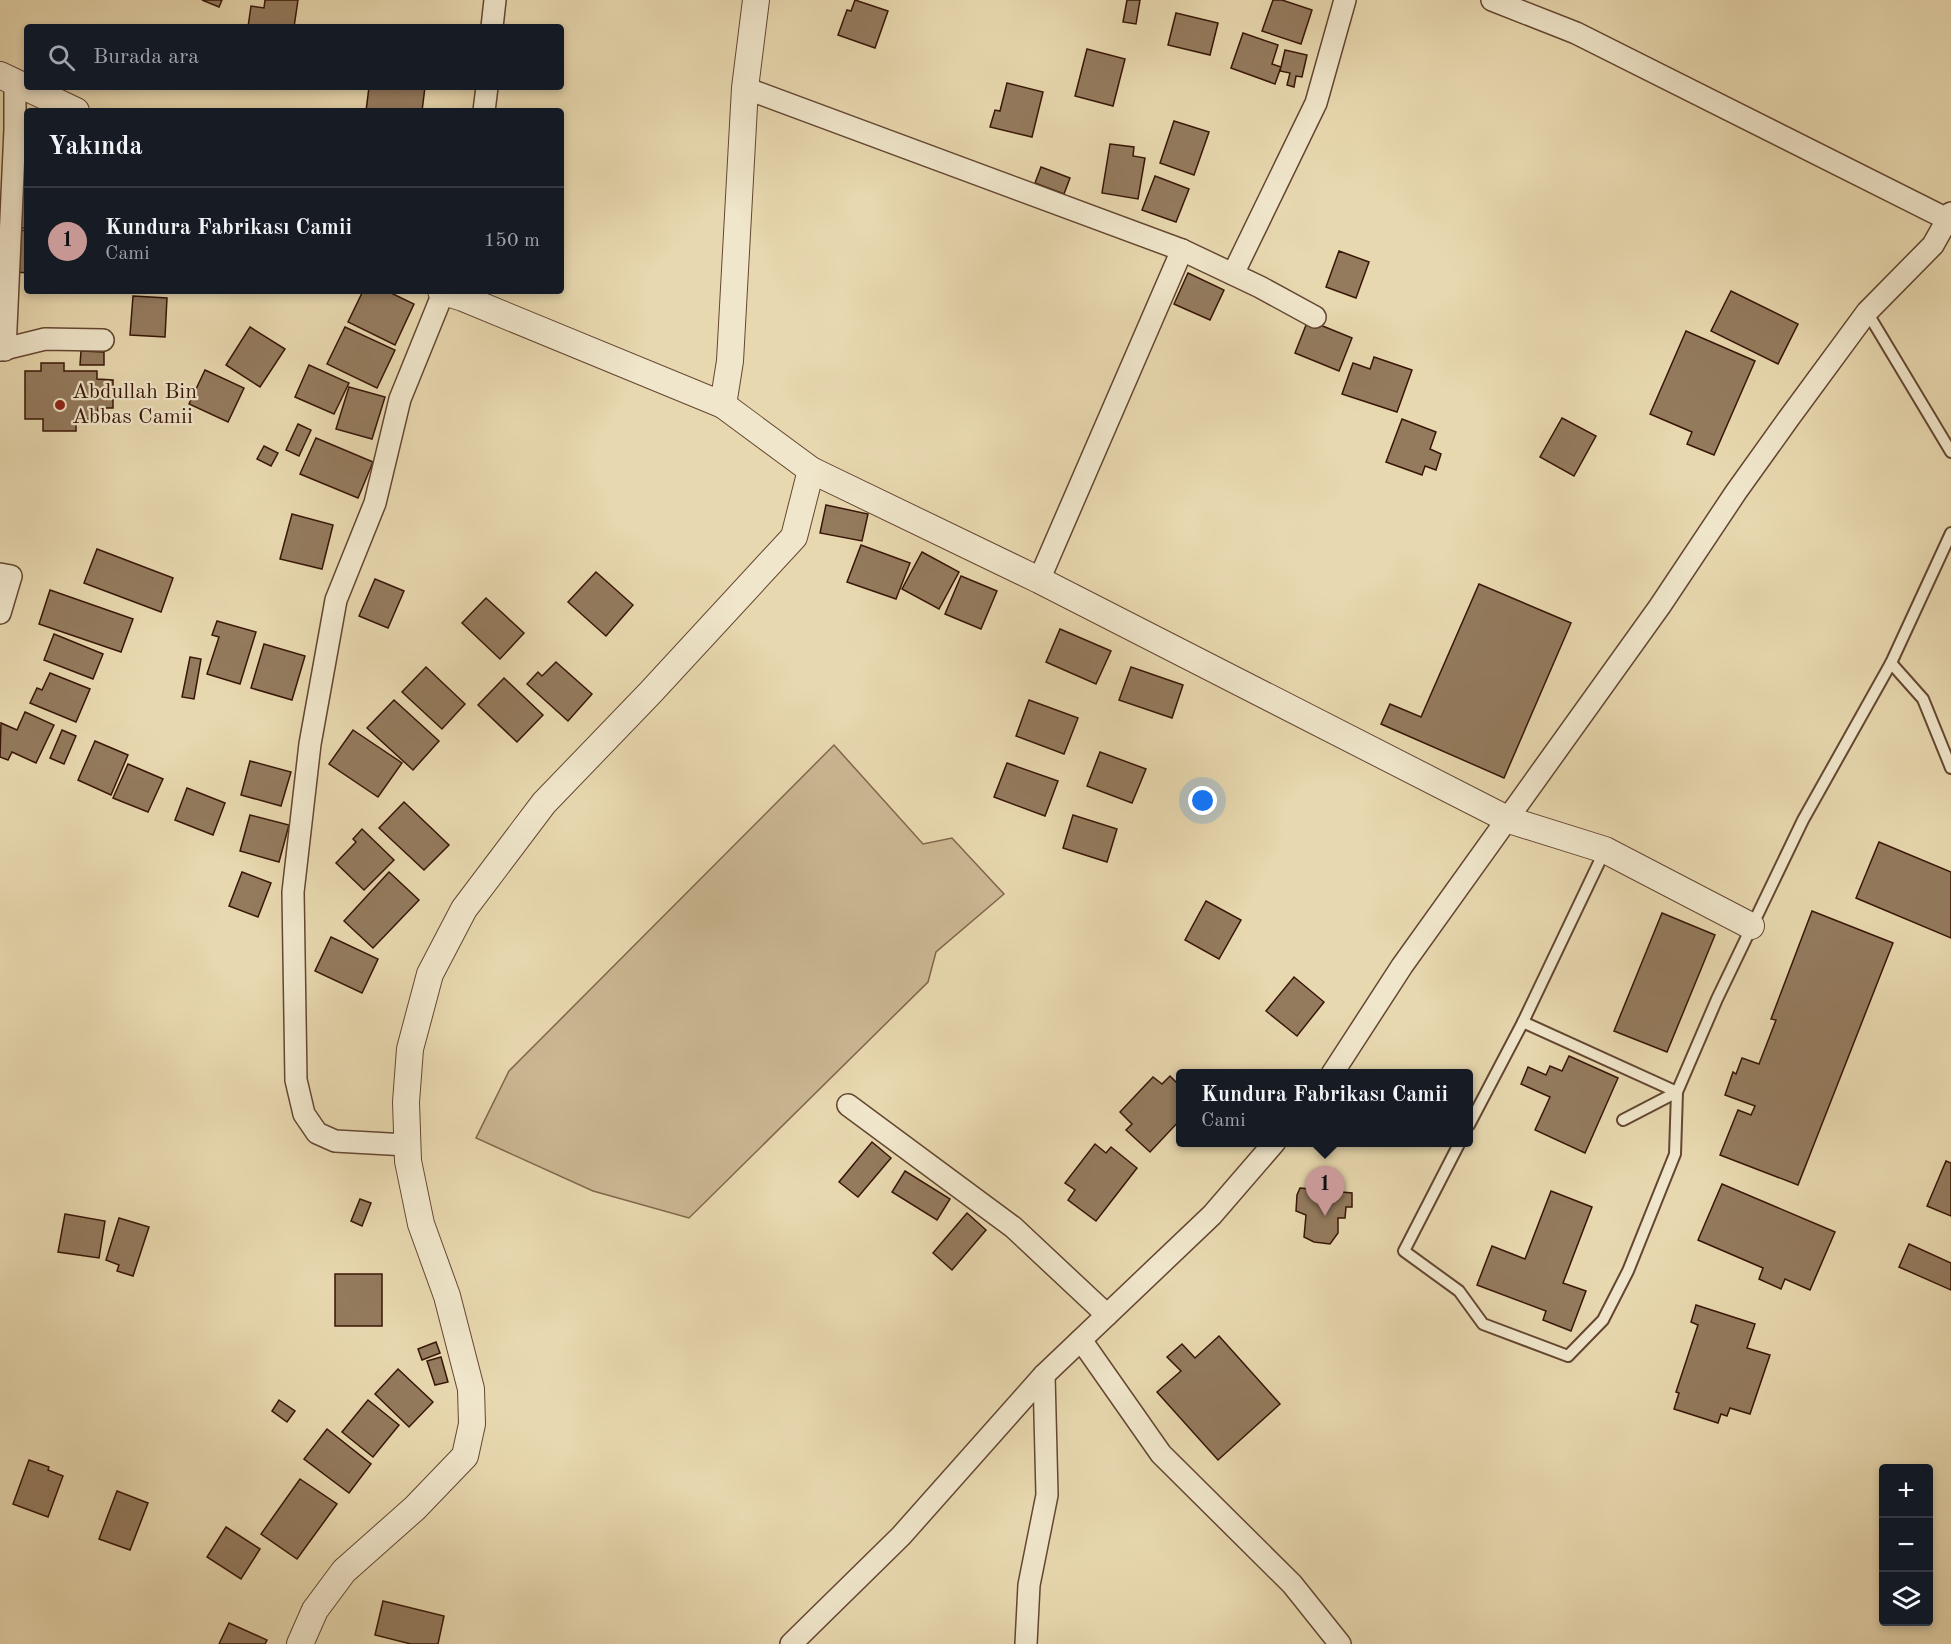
<!DOCTYPE html>
<html lang="tr">
<meta charset="utf-8">
<style>
:root{--surface:#171b24;--page:#242831;--text:#f1f3f6;--muted:#9ea1a6;--line:#363941;--accent:#c59692}
body{margin:0;font-family:"Old Standard TT",serif;background:var(--page);color:var(--text)}
.controls{position:absolute;right:18px;bottom:18px;display:grid;overflow:hidden;border-radius:6px;box-shadow:0 3px 9px #0003}
.controls button{width:54px;height:54px;display:grid;place-items:center;padding:0;border:0;border-bottom:2px solid var(--line);background:var(--surface);color:var(--text);font:30px sans-serif}
.you{position:absolute;left:1203px;top:801px;width:21px;height:21px;margin:-15px;border:4px solid #fff;border-radius:50%;background:#1a73e8;box-shadow:0 0 0 9px #1a73e833}
.badge{display:grid;place-items:center;width:39px;height:39px;border-radius:50%;background:var(--accent);color:#111;font-size:20px;font-weight:700}
.pin{position:absolute;translate:-50% -50px;filter:drop-shadow(0 2px 3px #0008)}
.pin::after{content:'';position:absolute;top:32px;width:21px;height:18px;background:inherit;clip-path:polygon(0 0,100% 0,50% 100%)}
.popup{position:absolute;left:1176px;top:1069px;width:297px;height:78px;box-sizing:border-box;display:grid;place-content:center;border-radius:6px;background:var(--surface);filter:drop-shadow(0 2px 4px #0005);font-size:20px;white-space:nowrap;color:var(--muted)}
.popup b{font-size:22px;color:var(--text)}
.popup::after{content:'';position:absolute;left:50%;top:100%;margin-left:-12px;border:12px solid transparent;border-top-color:var(--surface)}
.list{margin:0;padding:0;list-style:none}
h2{display:flex;justify-content:space-between;align-items:center;height:78px;margin:0;padding:0 24px;font-size:26px}
h2 small{font-size:20px;font-weight:400;color:var(--muted)}
.list li{display:grid;grid-template-columns:39px 1fr auto;gap:18px;align-items:center;box-sizing:border-box;height:108px;padding:0 24px;border-top:2px solid var(--line)}
.list b{display:block;font-size:22px;white-space:nowrap}
.list p{margin:0;font-size:20px;white-space:nowrap;color:var(--muted)}
.list em{font-size:20px;font-style:normal;color:var(--muted)}
.icon{flex:none;width:33px;height:33px;fill:none;stroke:currentColor;stroke-width:2;stroke-linecap:round;stroke-linejoin:round}
.map{position:relative;flex:none;width:1951px;height:1644px;overflow:hidden}
.search{position:absolute;background:var(--surface);box-shadow:0 3px 9px #0003;left:24px;top:24px;width:540px;height:66px;display:flex;align-items:center;gap:15px;box-sizing:border-box;padding:0 21px;border-radius:6px;color:var(--muted);font-size:22px}
.panel{position:absolute;background:var(--surface);box-shadow:0 3px 9px #0003;left:24px;top:108px;width:540px;height:186px;border-radius:6px}
.map>svg:first-child{display:block}
.green{fill:#cab792;stroke:#81664c;stroke-width:1.5}
.building{fill:#947b5e;stroke:#381607;stroke-width:1.5}
.lines{fill:none;stroke-linecap:round;stroke-linejoin:round}
.service-casing{stroke:#644631;stroke-width:14}
.minor-casing{stroke:#644631;stroke-width:24}
.tertiary-casing{stroke:#644631;stroke-width:28}
.service{stroke:#f0e6cb;stroke-width:10}
.minor{stroke:#f0e6cb;stroke-width:21}
.tertiary{stroke:#f0e6cb;stroke-width:26}
.poi-dot{fill:#8f2418;stroke:#f0e6cb;stroke-width:2}
.labels{text-anchor:middle;dominant-baseline:central;stroke-width:4.5;stroke-linejoin:round;paint-order:stroke}
.poi-label{font-size:22px;fill:#381607;stroke:#f0e6cb;text-anchor:start}
</style>
<div class="map">
<svg width="1951" height="1644" viewBox="0 0 1951 1644">
<rect width="100%" height="100%" fill="#e8d8af"/>
<filter id="stains"><feTurbulence type="fractalNoise" baseFrequency=".00333" numOctaves="4"/><feColorMatrix values="0 0 0 0 .2 0 0 0 0 .09 0 0 0 0 .02 0 0 0 .5 -.17"/></filter>
<radialGradient id="worn" r=".72"><stop offset=".6" stop-color="#630" stop-opacity="0"/><stop offset="1" stop-color="#630" stop-opacity=".3"/></radialGradient>
<path class="green" d="M834,745L923,844L952,838L1004,894L936,952L928,982L689,1218L593,1191L476,1138L509,1071Z"/>
<g class="building">
<path d="M202,0H222L219,7Z"/>
<path d="M265,0H298L294,27H248L251,6L264,8Z"/>
<path d="M855,0L888,11L875,48L838,35L847,10L851,11Z"/>
<path d="M1127,0H1140L1136,24L1123,22Z"/>
<path d="M1273,0H1282L1312,10L1301,44L1262,31Z"/>
<path d="M1176,13L1218,23L1210,55L1168,45Z"/>
<path d="M1243,33L1278,45L1272,64L1281,67L1275,84L1231,68Z"/>
<path d="M1087,49L1125,59L1113,106L1075,96Z"/>
<path d="M1285,50L1307,55L1302,77L1296,76L1294,87L1287,85L1290,73L1280,71Z"/>
<path d="M1007,83L1043,92L1032,137L990,127L995,110L1000,111Z"/>
<path d="M369,87H425L422,111H366Z"/>
<path d="M1174,121L1209,132L1194,175L1160,163Z"/>
<path d="M1110,144L1134,147L1133,156L1145,158L1138,199L1102,193Z"/>
<path d="M25,153H27V228H19Z"/>
<path d="M1041,167L1070,178L1064,194L1035,183Z"/>
<path d="M1155,176L1189,189L1176,222L1142,210Z"/>
<path d="M21,230L27,231V273L17,272Z"/>
<path d="M1339,251L1369,262L1356,298L1326,287Z"/>
<path d="M1188,273L1224,290L1210,320L1174,304Z"/>
<path d="M363,291H387L414,304L395,345L348,322Z"/>
<path d="M1731,291L1798,324L1778,364L1711,331Z"/>
<path d="M133,296L167,298L165,337L130,335Z"/>
<path d="M1308,320L1352,338L1339,371L1295,353Z"/>
<path d="M250,327L285,349L260,387L226,365Z"/>
<path d="M345,327L395,350L377,388L327,364Z"/>
<path d="M1686,331L1755,361L1714,455L1687,444L1692,432L1650,414Z"/>
<path d="M81,351L104,352V365H80Z"/>
<path d="M1374,357L1412,370L1397,412L1342,394L1353,363L1370,369Z"/>
<path d="M41,363H64V371H97V379L113,380V408H98L97,419H76V431H43V419H25V371H41Z"/>
<path d="M309,365L349,383L334,414L295,397Z"/>
<path d="M205,370L244,388L228,422L189,404Z"/>
<path d="M349,387L385,397L372,439L336,429Z"/>
<path d="M1562,418L1596,436L1574,476L1540,457Z"/>
<path d="M1402,419L1436,432L1430,449L1441,454L1436,470L1425,466L1422,475L1386,462Z"/>
<path d="M298,424L311,430L299,456L286,450Z"/>
<path d="M316,438L373,462L358,498L300,474Z"/>
<path d="M264,446L278,453L271,466L257,459Z"/>
<path d="M826,505L868,514L862,541L820,533Z"/>
<path d="M292,514L333,525L322,569L280,559Z"/>
<path d="M861,545L910,563L896,599L847,582Z"/>
<path d="M97,549L173,578L161,612L84,583Z"/>
<path d="M922,552L959,572L939,609L902,589Z"/>
<path d="M596,572L633,605L606,636L568,602Z"/>
<path d="M961,576L997,591L981,629L945,614Z"/>
<path d="M375,579L404,591L388,628L359,616Z"/>
<path d="M1479,584L1571,623L1504,778L1381,724L1390,704L1421,717Z"/>
<path d="M50,590L133,619L121,652L39,624Z"/>
<path d="M486,598L524,633L500,659L462,623Z"/>
<path d="M217,621L256,632L240,684L207,674L219,637L212,635Z"/>
<path d="M1060,629L1111,651L1096,684L1046,662Z"/>
<path d="M54,634L103,654L93,679L44,660Z"/>
<path d="M264,644L305,656L292,700L251,688Z"/>
<path d="M190,657L201,659L194,699L182,697Z"/>
<path d="M556,662L592,694L568,721L527,684L538,672L542,676Z"/>
<path d="M426,667L465,704L442,729L402,692Z"/>
<path d="M1131,667L1183,685L1172,718L1119,700Z"/>
<path d="M50,673L90,689L76,722L30,703L37,688L42,690Z"/>
<path d="M504,678L543,715L517,742L478,705Z"/>
<path d="M394,700L439,741L413,770L367,728Z"/>
<path d="M1029,700L1078,718L1064,754L1016,736Z"/>
<path d="M25,712L54,725L36,763L12,752L8,760L0,757L1,723L17,730Z"/>
<path d="M62,730L76,736L64,764L50,758Z"/>
<path d="M353,730L402,763L378,797L329,764Z"/>
<path d="M95,741L128,755L111,795L78,780Z"/>
<path d="M1100,752L1146,769L1132,803L1087,786Z"/>
<path d="M250,761L291,772L281,806L241,795Z"/>
<path d="M1007,763L1058,781L1045,816L994,797Z"/>
<path d="M128,764L163,779L148,812L113,798Z"/>
<path d="M187,788L225,803L213,835L175,820Z"/>
<path d="M404,802L449,845L424,870L379,828Z"/>
<path d="M250,815L289,825L279,862L240,851Z"/>
<path d="M1073,815L1117,829L1107,862L1063,848Z"/>
<path d="M362,829L394,860L364,890L336,863L356,842L353,839Z"/>
<path d="M1879,842L1951,872V938L1856,898Z"/>
<path d="M242,872L271,883L258,917L229,906Z"/>
<path d="M389,872L419,900L373,948L344,921Z"/>
<path d="M1206,901L1241,920L1219,959L1185,940Z"/>
<path d="M1812,911L1893,943L1798,1185L1720,1155L1738,1110L1751,1115L1755,1106L1725,1095L1733,1072L1736,1074L1742,1058L1759,1064L1776,1020L1771,1019Z"/>
<path d="M1662,913L1715,935L1667,1052L1614,1031Z"/>
<path d="M331,937L378,959L362,993L315,971Z"/>
<path d="M1294,977L1324,1002L1297,1036L1266,1011Z"/>
<path d="M1569,1056L1618,1078L1585,1153L1535,1130L1550,1097L1521,1084L1528,1067L1546,1075L1550,1066L1562,1071Z"/>
<path d="M1170,1076L1181,1087V1119L1150,1152L1126,1130L1132,1124L1120,1112L1153,1077L1162,1084Z"/>
<path d="M872,1142L891,1158L858,1197L839,1182Z"/>
<path d="M1095,1144L1106,1153L1111,1147L1137,1168L1096,1221L1068,1200L1075,1190L1065,1183Z"/>
<path d="M1946,1161L1951,1163V1216L1927,1206Z"/>
<path d="M905,1171L950,1199L937,1220L892,1192Z"/>
<path d="M1722,1184L1835,1232L1810,1290L1785,1279L1781,1289L1759,1279L1763,1268L1698,1240Z"/>
<path d="M1300,1188L1352,1193V1207H1346L1345,1218H1338V1233L1330,1244L1314,1242L1304,1237L1306,1215L1296,1211L1297,1195Z"/>
<path d="M1551,1191L1592,1207L1563,1283L1586,1291L1571,1331L1543,1320L1546,1311L1477,1285L1492,1246L1525,1259Z"/>
<path d="M360,1199L371,1203L362,1226L351,1221Z"/>
<path d="M967,1213L986,1230L952,1270L933,1253Z"/>
<path d="M65,1214L105,1221L99,1258L58,1252Z"/>
<path d="M119,1218L149,1227L133,1276L117,1271L119,1265L106,1260Z"/>
<path d="M1909,1244L1951,1263V1290L1899,1267Z"/>
<rect x="335" y="1274" width="47" height="52"/>
<path d="M1696,1305L1755,1324L1747,1348L1770,1355L1750,1414L1730,1408L1727,1416L1721,1414L1718,1423L1674,1409L1679,1393L1676,1392L1698,1325L1691,1322Z"/>
<path d="M1219,1336L1280,1404L1218,1460L1157,1392L1181,1371L1167,1357L1182,1344L1195,1358Z"/>
<path d="M436,1342L440,1353L422,1360L418,1349Z"/>
<path d="M441,1357L448,1382L435,1385L427,1361Z"/>
<path d="M398,1369L433,1402L409,1427L375,1394Z"/>
<path d="M279,1400L295,1411L287,1422L272,1411Z"/>
<path d="M368,1400L399,1425L373,1457L342,1432Z"/>
<path d="M327,1429L371,1464L349,1493L304,1459Z"/>
<path d="M29,1460L49,1467L48,1470L63,1476L48,1517L13,1504Z"/>
<path d="M300,1479L337,1504L297,1559L261,1534Z"/>
<path d="M117,1491L148,1503L130,1550L99,1539Z"/>
<path d="M226,1527L260,1549L241,1579L207,1557Z"/>
<path d="M383,1601L444,1616L438,1644H411L375,1635Z"/>
<path d="M229,1623L267,1640L265,1644H219Z"/>
</g>
<g class="lines">
<defs>
<g id="service">
<path d="M1867,312L1951,452"/>
<path d="M1891,663L1923,699L1951,768"/>
<path d="M1623,1120L1677,1092L1717,999L1803,820L1891,663L1951,533"/>
<path d="M1469,1125L1523,1022L1605,850"/>
<path d="M1460,1142L1404,1251L1459,1291L1483,1324L1568,1356L1603,1320L1628,1271L1675,1154L1677,1092L1523,1022"/>
</g>
<g id="minor">
<path d="M1492,0L1576,33L1947,219"/>
<path d="M492,27L495,0"/>
<path d="M745,88L1182,250L1260,287L1315,317"/>
<path d="M484,111L487,87"/>
<path d="M1233,274L1316,103L1345,0"/>
<path d="M0,350L45,339L103,340"/>
<path d="M5,350L15,129V82"/>
<path d="M0,574L11,576L0,613"/>
<path d="M1039,580L1182,250"/>
<path d="M1332,1074L1402,966L1660,606L1736,492L1789,418L1867,312L1933,245L1951,213"/>
<path d="M848,1105L1013,1227L1107,1315"/>
<path d="M407,1145L335,1141L317,1133L304,1114L296,1080L293,892L310,744L336,600L375,503L400,399L443,293"/>
<path d="M1081,1340L1161,1454L1292,1584L1340,1644"/>
<path d="M791,1644L901,1536L1044,1375L1212,1215L1275,1142"/>
<path d="M1026,1644L1029,1585L1047,1495L1044,1375"/>
</g>
<g id="tertiary">
<path d="M0,75L76,111"/>
<path d="M441,291L463,298L723,405L811,470L1039,580L1509,820L1605,850L1751,926"/>
<path d="M723,405L730,361L745,88L756,0"/>
<path d="M300,1644L315,1610L344,1571L415,1508L465,1456L472,1424L471,1389L447,1296L421,1224L408,1161L406,1102L410,1049L430,974L464,909L544,803L650,693L794,537L811,470"/>
</g>
</defs>
<use href="#service" class="service-casing"/>
<use href="#minor" class="minor-casing"/>
<use href="#tertiary" class="tertiary-casing"/>
<use href="#service" class="service"/>
<use href="#minor" class="minor"/>
<use href="#tertiary" class="tertiary"/>
</g>
<circle class="poi-dot" cx="60" cy="405" r="6"/>
<g class="labels">
<g class="poi-label">
<text x="72" y="392">Abdullah Bin<tspan x="72" dy="25">Abbas Camii</tspan></text>
</g>
</g>
<rect width="100%" height="100%" filter="url(#stains)"/>
<rect width="100%" height="100%" fill="url(#worn)"/>
</svg>
<div class="controls">
<button>+</button>
<button>−</button>
<button><svg class="icon" aria-label="layers" viewBox="0 0 24 24"><path d="M12 4l9 5-9 5-9-5zM3 14l9 5 9-5"/></svg></button>
</div>
<div class="you"></div>
<div class="pin badge" style="left:1325px;top:1216px">1</div>
<div class="popup"><b>Kundura Fabrikası Camii</b>Cami</div>
<div class="search"><svg class="icon" aria-label="search" viewBox="0 0 24 24"><circle cx="10" cy="10" r="6"/><path d="M15 15l6 6"/></svg>Burada ara</div>
<section class="panel">
<h2>Yakında<small></small></h2>
<ul class="list">
<li><span class="badge">1</span><div><b>Kundura Fabrikası Camii</b><p>Cami</p></div><em>150 m</em></li>
</ul>
</section>
</div>
